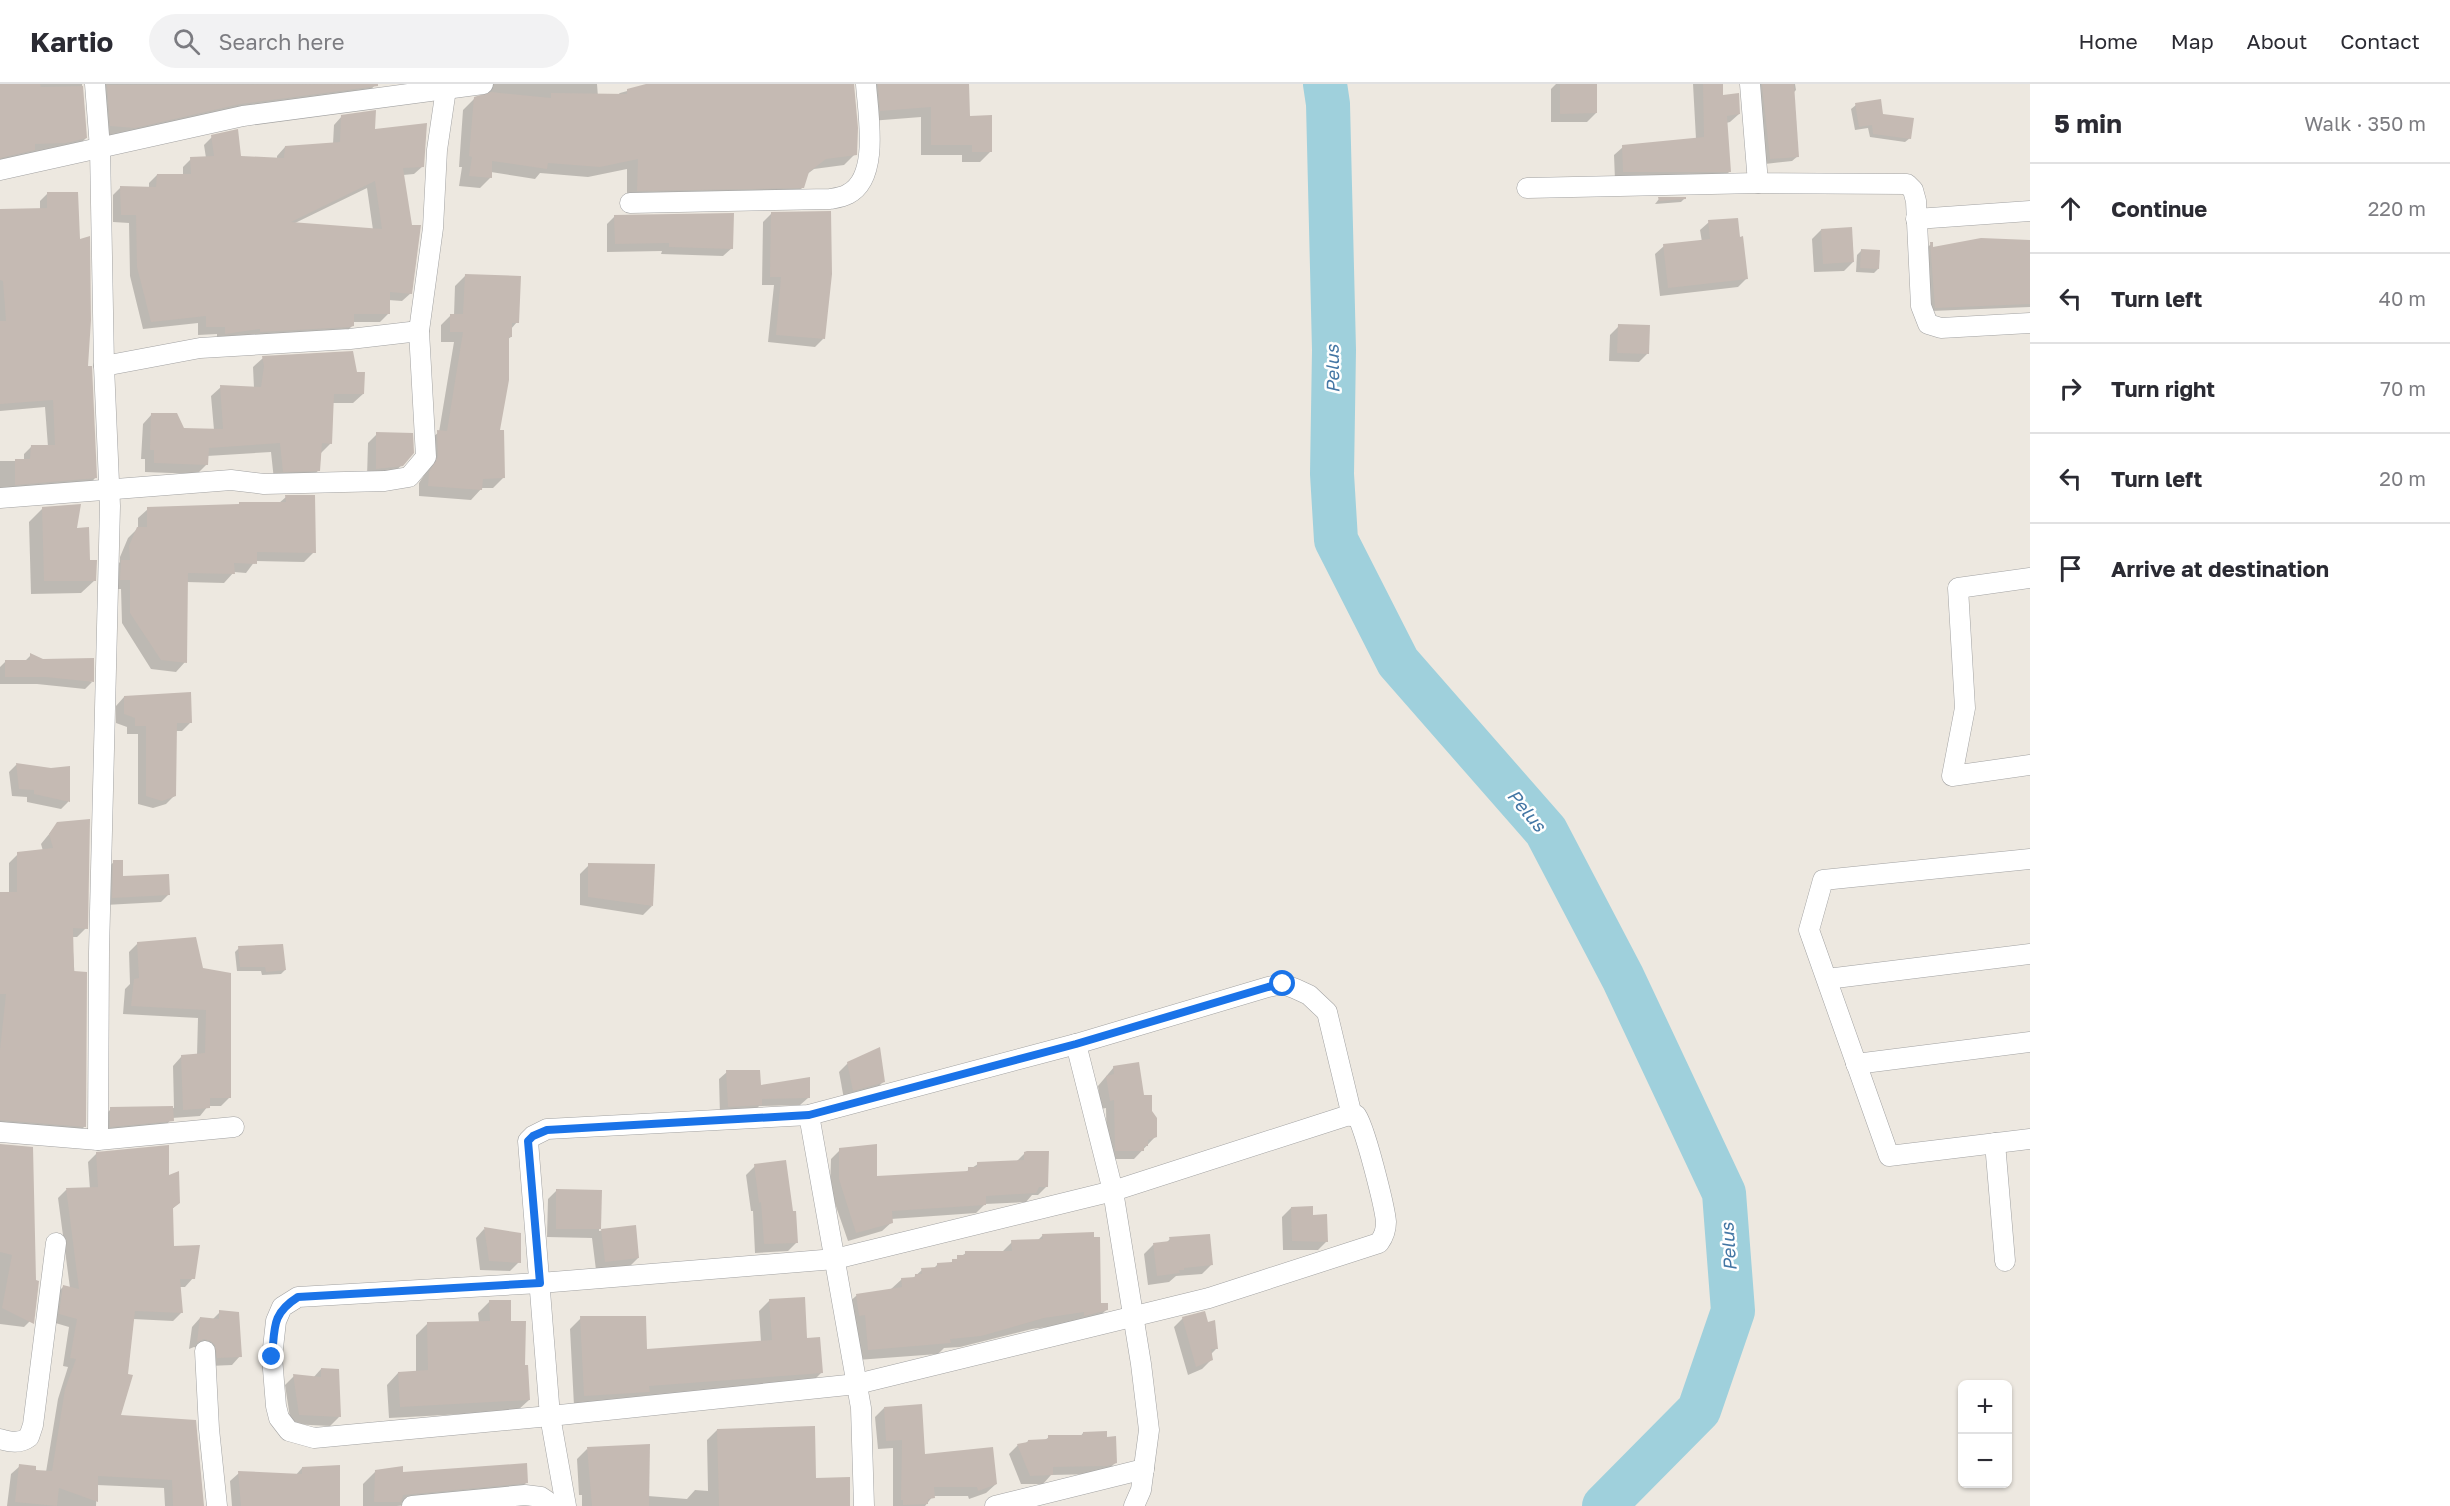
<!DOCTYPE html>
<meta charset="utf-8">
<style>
:root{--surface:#fff;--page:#f2f2f3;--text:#2b2b33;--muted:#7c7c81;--line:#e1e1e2}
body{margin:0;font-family:"Golos Text",sans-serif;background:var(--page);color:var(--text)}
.controls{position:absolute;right:18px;bottom:18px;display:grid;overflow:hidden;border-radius:9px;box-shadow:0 2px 4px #0004}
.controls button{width:54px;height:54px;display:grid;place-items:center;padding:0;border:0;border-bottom:2px solid var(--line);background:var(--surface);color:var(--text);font:30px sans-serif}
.stop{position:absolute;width:18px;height:18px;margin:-14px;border:4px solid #1a73e8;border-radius:50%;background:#fff}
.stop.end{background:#1a73e8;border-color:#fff;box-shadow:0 2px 6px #0008}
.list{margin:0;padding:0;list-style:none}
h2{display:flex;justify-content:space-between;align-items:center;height:78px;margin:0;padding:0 24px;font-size:26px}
h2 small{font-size:20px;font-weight:400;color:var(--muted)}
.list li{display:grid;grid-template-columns:39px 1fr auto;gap:18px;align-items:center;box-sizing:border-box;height:90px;padding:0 24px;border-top:2px solid var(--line)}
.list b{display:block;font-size:22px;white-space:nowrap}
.list em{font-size:20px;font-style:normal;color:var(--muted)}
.icon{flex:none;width:33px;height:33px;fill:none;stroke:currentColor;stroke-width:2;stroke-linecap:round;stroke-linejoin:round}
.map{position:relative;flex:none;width:2030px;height:1422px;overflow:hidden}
header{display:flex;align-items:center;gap:36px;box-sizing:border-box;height:84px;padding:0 30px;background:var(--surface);border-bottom:2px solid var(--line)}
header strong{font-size:28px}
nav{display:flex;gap:33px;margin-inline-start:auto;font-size:21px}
.search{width:420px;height:54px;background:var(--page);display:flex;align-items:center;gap:15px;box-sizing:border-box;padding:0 21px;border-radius:33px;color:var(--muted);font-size:22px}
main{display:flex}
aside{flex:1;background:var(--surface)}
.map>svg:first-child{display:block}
.shadow{fill:#0003;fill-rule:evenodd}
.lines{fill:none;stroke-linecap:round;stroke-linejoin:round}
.river{stroke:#9fd0dc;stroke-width:44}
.building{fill:#c5bab3;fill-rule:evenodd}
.street-casing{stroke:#a2a2a2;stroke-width:21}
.street{stroke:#fff;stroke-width:20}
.route{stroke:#1a73e8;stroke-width:8}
.labels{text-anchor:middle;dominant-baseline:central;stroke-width:5;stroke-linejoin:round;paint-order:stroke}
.water-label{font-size:18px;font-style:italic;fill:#4376a4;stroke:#fff}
</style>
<header>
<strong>Kartio</strong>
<div class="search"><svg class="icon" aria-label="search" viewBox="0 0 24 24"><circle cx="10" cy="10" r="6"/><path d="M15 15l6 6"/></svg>Search here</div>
<nav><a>Home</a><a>Map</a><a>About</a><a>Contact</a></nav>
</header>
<main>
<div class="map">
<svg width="2030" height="1422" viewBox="0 0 2030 1422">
<rect width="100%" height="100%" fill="#ede8e0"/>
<g class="shadow">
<path d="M0,0H82L86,54L75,65L0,81Z"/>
<path d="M90,0H376L365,12L123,54L100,52Z"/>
<path d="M477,0H597L599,26L620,9L652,0H853L855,70L844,81L814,85L806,91L803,103L792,114L627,117V85L588,93L540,89L535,95L491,88V93L480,104L459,102L462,83H459L463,26L474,15L484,13L485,9Z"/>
<path d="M861,0H968V33L991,67L980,78H962V71H921V33L870,37Z"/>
<path d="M1556,0H1596V29L1587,38H1551V5Z"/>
<path d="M1693,0H1721L1722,13L1739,30L1730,38L1726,39L1730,87L1721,96H1615L1614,71L1623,63L1696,55Z"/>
<path d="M1755,0H1795L1796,6L1793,9L1798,72L1792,77L1765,80Z"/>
<path d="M1856,21L1882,31L1910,54L1905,58L1870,53L1868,44L1855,46L1851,25Z"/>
<path d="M342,32L373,47L423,82L414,90L403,91L411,209L402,217L388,216V230L380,238H352V242L344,250L217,258V250L198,251V239L143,245L130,192L129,139L113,138V111L121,103L149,104V99L157,91L183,92V83L191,75L206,74L204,61L212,53L240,74L277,75V72L285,63L333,60L334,41ZM367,104L373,146L293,140Z"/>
<path d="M48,109L87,284L95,394L88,402L0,408V377H24V370L31,363H48L45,323L0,327V126H40V117Z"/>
<path d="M1685,114L1681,118L1655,120L1659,115Z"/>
<path d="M771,130L823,255L815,263L768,258L774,201H762L763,138Z"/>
<path d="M615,132L732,164L723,172L661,170L662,167L607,168V140Z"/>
<path d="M1709,138L1738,155L1746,195L1738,203L1660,212L1655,170L1664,162L1702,158L1700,146Z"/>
<path d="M1821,146L1853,178L1844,187L1814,188L1812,155Z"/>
<path d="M2030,157V223L1931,227L1927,164L1931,160L1932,164Z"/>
<path d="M1861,167L1878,185L1874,189L1856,188L1857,171Z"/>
<path d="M466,191L517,238L511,245V253L508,255L498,347L503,394L493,404H482L471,416L419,412V399L428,385L427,358L439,348L454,258H441V241L451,231H454L455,202Z"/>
<path d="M1619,242L1648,269L1639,278L1609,277L1610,251Z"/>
<path d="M263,274L363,310L353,319H333L331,359L321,369L319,386L309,395L274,396L271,368L207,372V380L197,390L145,388V375H141L143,340L152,330L183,345L214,346L211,312L221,303L254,304L253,283Z"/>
<path d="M377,350L402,381L392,390L367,393L368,359Z"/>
<path d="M286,413L314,468L304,478L255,477L246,489L234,488L224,499L186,498L185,578L176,588L151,585L122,539L121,505H111L112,487L120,478V473L128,454L138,444V434L148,425L279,419Z"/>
<path d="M43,424L75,445L95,496L81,509L31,510L29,438Z"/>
<path d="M31,571L92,598L85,605L37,600H0V583L6,577H25Z"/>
<path d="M124,613L190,639L182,647H176L174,712L166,720L153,724L138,720V650H127V643L116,639V622Z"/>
<path d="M16,681L51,685L68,684V718L61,725L27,718V713L12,712L9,688Z"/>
<path d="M58,739L86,844L77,853H72L85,1042L76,1051L0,1045V809H9V779L18,770L43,767L41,760Z"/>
<path d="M114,778L122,794L169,810L161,818L105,821L106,785Z"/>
<path d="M589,781L652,822L643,831L580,821V790Z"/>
<path d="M195,855L229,1014L221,1022H208L200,1032L172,1034L163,1045L102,1051V1034L111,1025L174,1024L173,982L181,973L197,971L198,934L123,930L125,905L130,900L129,868L138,859Z"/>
<path d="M239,864L285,886L281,890L262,891L261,887H237L235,868Z"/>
<path d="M848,979L883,998L874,1007L844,1015L839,988Z"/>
<path d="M1114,983L1142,1012L1150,1028L1155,1053L1134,1075H1107L1106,1024L1101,1025L1098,1002Z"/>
<path d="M727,988L760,1003L808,1014L800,1021L759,1022L753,1029L720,1031L719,995Z"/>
<path d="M0,1060L33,1234L24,1243L0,1240Z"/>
<path d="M840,1066L876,1094L964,1089L978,1080L1016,1078L1024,1070L1047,1102L1038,1111H1032L1026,1118L985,1120L976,1129L891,1135L892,1138L882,1147L848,1157L830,1105L831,1075Z"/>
<path d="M97,1069L167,1094L179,1119L171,1126L173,1164L193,1194L185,1203H179L182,1228L173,1237L133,1235L119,1332L202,1422H165L164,1404L97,1401L96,1422H7L11,1390L20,1382L35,1387L46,1388L58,1315L68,1283L63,1282L69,1243L52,1238L55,1211L63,1203L70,1204L58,1114L66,1106L90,1105L88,1078Z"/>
<path d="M755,1082L797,1158L788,1167L755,1169L753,1127H751L746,1091Z"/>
<path d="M557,1106L601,1107L599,1147L634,1143L638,1174L629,1183L596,1186L592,1154L547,1153L548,1115Z"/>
<path d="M1291,1124L1312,1132L1327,1157L1318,1166H1283L1282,1133Z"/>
<path d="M484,1145L519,1178L510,1187L480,1186L476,1154Z"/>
<path d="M1043,1151L1099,1220L1106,1226L1095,1237L1032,1245L960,1263L944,1264L938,1270L857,1276L845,1222L856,1212L890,1206L902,1195L913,1194L922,1186L933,1185L938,1180H949L966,1169H1001L1012,1158L1038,1156Z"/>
<path d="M1170,1155L1211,1181L1202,1190L1176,1192L1169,1198L1148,1201L1144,1170L1153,1161L1166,1159Z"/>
<path d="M770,1216L806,1255L821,1289L810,1300L643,1312L637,1319L574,1322L570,1245L581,1234L645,1267L761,1258L759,1227Z"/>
<path d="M490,1217L510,1238L524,1283L529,1316L517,1327L389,1334L387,1301L398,1289L416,1288V1251L428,1239L479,1238L478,1229Z"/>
<path d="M220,1228L240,1272L232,1281L209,1282L202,1265L194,1263L189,1265L192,1243L200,1234L212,1236Z"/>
<path d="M1183,1234L1216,1265L1210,1271L1211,1276L1202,1285L1188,1291L1174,1243Z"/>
<path d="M321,1285L339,1333L330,1342L291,1340L285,1301L294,1292L313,1294Z"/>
<path d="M884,1324L924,1372L996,1400L986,1409L969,1415L968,1412H933L925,1422H893V1364L878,1365L875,1333Z"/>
<path d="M717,1346L814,1395L848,1422H582V1411H579L577,1375L587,1365L648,1412L687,1415L695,1406L708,1407L707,1356Z"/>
<path d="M1083,1349L1106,1354L1115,1379L1106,1388L1096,1390L1051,1391L1043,1400H1021L1009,1370L1018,1361L1025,1360L1028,1357L1045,1356L1049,1353H1080Z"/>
<path d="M302,1384L338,1422H232L230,1397L239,1389L295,1392Z"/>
<path d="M376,1387L526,1399L514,1411L397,1422H363V1400Z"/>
</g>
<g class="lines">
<path class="river" d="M1325,0L1328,20L1334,266L1332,390L1336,456L1398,578L1546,747L1623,894L1724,1109L1733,1227L1699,1326L1604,1422"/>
</g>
<g class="building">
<path d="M0,0H40L41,3L83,2L87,54L66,59L35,60V66L0,74Z"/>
<path d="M378,0V2L240,20L135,44L110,42L107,1Z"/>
<path d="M646,0H854L858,44L857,71L826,75L809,88L804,104L637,107L638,75L600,83L548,79L547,85L492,77V94L469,92L472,73L469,72L474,13L491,8L551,14V9L627,10V5Z"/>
<path d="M878,0H969L970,32L992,31V68H972V61H931V23L880,27Z"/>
<path d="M1560,0H1597V29L1560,30Z"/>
<path d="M1703,0H1723V11L1739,9L1740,30L1727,32L1731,88H1623L1622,61L1704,53Z"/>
<path d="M1762,0H1794L1799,73L1770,75Z"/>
<path d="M1881,15L1883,30L1914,34L1911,55L1873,50L1872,41L1859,43L1855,19Z"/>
<path d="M376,26L375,45L427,39L424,83L403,84L412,141H421L412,210L390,208V230H354V242L349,243L260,248V245L225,250V243H206V232L151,238L137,183L136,131H121L120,102L156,103L157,90H191L190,73L214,72L211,51L238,45L241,72L284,74L285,62L340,58L341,31ZM375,97L382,145L291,138Z"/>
<path d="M47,108H78L80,155L90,152L91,236L88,282H92L97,394L15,401V375H30L31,361H55L53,316L0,320V237H6L3,197L0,196V125L47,124Z"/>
<path d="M1658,113H1686V115L1659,117Z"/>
<path d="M831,127L832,190L825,255L776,251L781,193H770L771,128Z"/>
<path d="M734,129L733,165L669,163V159L615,160L614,131Z"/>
<path d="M1738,134L1740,153L1743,152L1748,195L1668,204L1663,160L1710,155L1708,136Z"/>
<path d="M1852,143L1854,178L1823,180L1821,145Z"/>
<path d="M1981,154L2030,156V220L1935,224L1930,158H1933V163Z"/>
<path d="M1861,165L1880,166L1879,185L1860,184Z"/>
<path d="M465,190L521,192L519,239H512V253H509V296L500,346H504L505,394L483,395L482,406L428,402L429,388L438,373L437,346L447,347L463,248H450V230H463Z"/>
<path d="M1618,240L1650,241L1649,270L1617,269Z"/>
<path d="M353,267L357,288H365L364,310H334L332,360L322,359L320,387L283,388L280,359L209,364L208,381L154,379V366H150L151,329H177L184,344L223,345L220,301L261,303L264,282L262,272Z"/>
<path d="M376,348L413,349L414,369L403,382L376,385Z"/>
<path d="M285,411H315L316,469L257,468V480L234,479L235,490L188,489L187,579L161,576L130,529V496H120L121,476H130L129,462L137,443H147V423L239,420V418H286Z"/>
<path d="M81,420L77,444L89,443L90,476H97L96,497H44L42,423Z"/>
<path d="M30,569L43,575L94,574V598L46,593H5V576H30Z"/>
<path d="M191,608L192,639H177L176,712L162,717L146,712V642H135V634L124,630V612Z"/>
<path d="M16,679L51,684L70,682V718L34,710V706L19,705Z"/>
<path d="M90,735L88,845L73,844L74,887L87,888L86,1043L0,1036V966L6,910H0V808H17V768L53,764L49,750L57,738Z"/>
<path d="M113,776H123V792L169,790L170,811L112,814Z"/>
<path d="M588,779L655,780L653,822L588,813Z"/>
<path d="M196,853L203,884L231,889V1014H210V1024L183,1026L181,971L205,969L206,926L131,922L134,895L139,894L137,858Z"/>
<path d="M283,860L286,886L266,888L265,883H240L238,862Z"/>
<path d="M880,963L885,998L853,1007L847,978Z"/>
<path d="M1139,978L1144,1011H1152V1027L1157,1034V1053L1148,1056V1062H1144V1067H1115L1114,1016L1110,1017L1106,992L1114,990L1113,982Z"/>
<path d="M726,986H760L761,1001L810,993V1014L762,1015V1021L728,1023Z"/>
<path d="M173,1022L174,1037L110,1043V1023Z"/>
<path d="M0,1060L33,1063L36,1196L39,1197L34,1240L2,1224L12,1171L0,1168Z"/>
<path d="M877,1060V1092L968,1087V1083H977V1078L1024,1076V1068L1027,1067H1049L1048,1103H1039L1036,1109L986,1112V1121L892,1127L893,1139L856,1149L839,1095V1064Z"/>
<path d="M169,1061V1091L179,1087L180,1119L173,1124L174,1162L200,1161L195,1195H180L183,1229L135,1227L128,1290L133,1291L121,1331L196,1336L204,1422H173L172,1396L98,1392V1418L59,1404L57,1422L15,1418L19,1380L36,1382V1386L52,1387L65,1305L76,1275L70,1274L77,1235L59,1230L63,1201L79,1205L66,1104L98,1103L96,1068Z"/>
<path d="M786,1076L793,1127H796L798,1159L764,1160L761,1118L759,1119L754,1080Z"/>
<path d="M556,1105L602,1106L601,1145H556Z"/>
<path d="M1313,1122V1131L1327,1130L1328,1158L1292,1157L1291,1123Z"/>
<path d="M636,1141L639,1174L605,1178L601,1145Z"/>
<path d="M484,1143L521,1149V1179L489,1177Z"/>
<path d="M1094,1148V1153H1100L1101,1219H1108V1226L1084,1232V1228L1044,1234L981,1252L950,1255L951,1259L868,1266L865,1231L859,1232L856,1210L902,1203L901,1194L915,1193V1190H922L921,1184L937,1183V1179L952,1178V1175H957V1171H965V1167H1012L1011,1156L1043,1155L1042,1150Z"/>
<path d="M1210,1150L1213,1181L1184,1184V1186H1179L1180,1189L1157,1192L1153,1159L1170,1157L1169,1153Z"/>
<path d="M805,1213L807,1254L820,1253L823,1289L649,1302L650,1308L584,1312L580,1232H646L647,1265L772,1256L769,1215Z"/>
<path d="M489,1216H511V1237H526L525,1281H528L530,1316L400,1323L398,1288L428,1286L427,1238L490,1237Z"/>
<path d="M219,1226L239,1228L242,1273L217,1274L215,1261L211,1257L204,1255L197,1258L200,1233L219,1235Z"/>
<path d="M1205,1227L1208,1238L1215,1236L1218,1265H1211L1213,1276L1196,1283L1182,1233Z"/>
<path d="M321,1284L339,1285L341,1333L299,1331L293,1290L321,1293Z"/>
<path d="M922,1320L925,1370L993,1363L997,1400L978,1407L977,1403H934L935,1414L928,1415V1420L903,1421V1416H901L902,1356L886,1357L884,1323Z"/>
<path d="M815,1342L816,1394L850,1393V1422H719L717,1345Z"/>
<path d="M1107,1347V1353L1116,1352L1117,1379L1107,1382L1053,1383V1391L1030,1392L1017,1360L1028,1358V1356L1048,1355V1351H1083V1348Z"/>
<path d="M650,1360L649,1422H592L587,1363Z"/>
<path d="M527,1379L528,1399L403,1411L401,1418H374L375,1386L403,1382V1388Z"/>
<path d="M340,1381V1422H241L238,1387L302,1390V1383Z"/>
</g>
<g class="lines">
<defs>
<g id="street">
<path d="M1750,0L1758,99L1907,100L1913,106L1916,117L1921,222L1928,240L1941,244L2030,239"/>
<path d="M0,86L243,32L483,0"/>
<path d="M1527,104L1758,99"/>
<path d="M630,119L830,115C836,114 843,113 848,110C880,94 868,30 866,0"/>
<path d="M1916,135L2030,127"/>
<path d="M104,282L200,264L350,255L419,247"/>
<path d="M0,414L231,396L264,400L385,397L409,393L426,373L419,247L433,144L437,66L446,5"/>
<path d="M2030,494L1958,504L1965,624L1952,692L2030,681"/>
<path d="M2030,775L1823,796L1809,846L1889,1072L2030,1055"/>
<path d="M1827,895L2030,870"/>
<path d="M1076,960L1113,1107L1141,1280L1149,1346L1141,1406L1134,1422"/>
<path d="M1856,980L2030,958"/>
<path d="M809,1031L861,1324L864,1422"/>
<path d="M1356,1031C1364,1039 1385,1124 1386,1138C1386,1147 1384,1152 1379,1159L1209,1214L857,1300L550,1332L314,1354L289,1347L279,1334L276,1322L272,1273L276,1237L282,1223L298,1213L540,1199L835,1175L1113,1107L1346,1032Z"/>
<path d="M0,1048L98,1056L99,868L110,422L104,282L100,64L95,0"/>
<path d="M98,1056L234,1043"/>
<path d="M1995,1059L2005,1177"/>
<path d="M205,1267L209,1345L217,1422"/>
<path d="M0,1355C10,1358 20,1360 29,1353L33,1341L56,1159"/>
<path d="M412,1422L525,1411L541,1413L547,1417L548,1422"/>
<path d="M566,1422L550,1332L528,1057L533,1052L547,1045L809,1031L1076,960L1268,903L1283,900L1296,905L1309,911L1327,928L1352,1032"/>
<path d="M995,1422L1144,1385"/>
</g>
</defs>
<use href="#street" class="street-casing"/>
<use href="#street" class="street"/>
</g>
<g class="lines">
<path class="route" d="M272,1273C275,1244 271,1230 298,1213L540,1199L528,1057L533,1052L547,1046L809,1031L1076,960L1268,903L1283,900"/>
</g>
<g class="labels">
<g class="water-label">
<text transform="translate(1332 285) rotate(-91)">Pelus</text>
<text transform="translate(1527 726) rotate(50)">Pelus</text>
<text transform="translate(1728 1163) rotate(-94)">Pelus</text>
</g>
</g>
</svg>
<div class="controls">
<button>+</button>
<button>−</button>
</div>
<div class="stop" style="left:1283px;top:900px"></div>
<div class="stop end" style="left:272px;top:1273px"></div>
</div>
<aside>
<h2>5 min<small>Walk · 350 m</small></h2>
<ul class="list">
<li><svg class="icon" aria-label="ahead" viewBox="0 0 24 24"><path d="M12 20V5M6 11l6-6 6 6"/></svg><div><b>Continue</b></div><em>220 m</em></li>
<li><svg class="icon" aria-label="left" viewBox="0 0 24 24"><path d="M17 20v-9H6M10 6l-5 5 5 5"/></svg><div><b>Turn left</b></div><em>40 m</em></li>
<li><svg class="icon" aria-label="right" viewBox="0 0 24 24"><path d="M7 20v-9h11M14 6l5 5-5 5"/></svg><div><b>Turn right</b></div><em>70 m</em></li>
<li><svg class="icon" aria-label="left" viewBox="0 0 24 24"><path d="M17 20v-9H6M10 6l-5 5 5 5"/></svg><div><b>Turn left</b></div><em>20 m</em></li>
<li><svg class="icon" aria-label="arrive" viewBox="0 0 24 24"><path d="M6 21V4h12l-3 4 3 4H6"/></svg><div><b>Arrive at destination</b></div></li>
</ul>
</aside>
</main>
